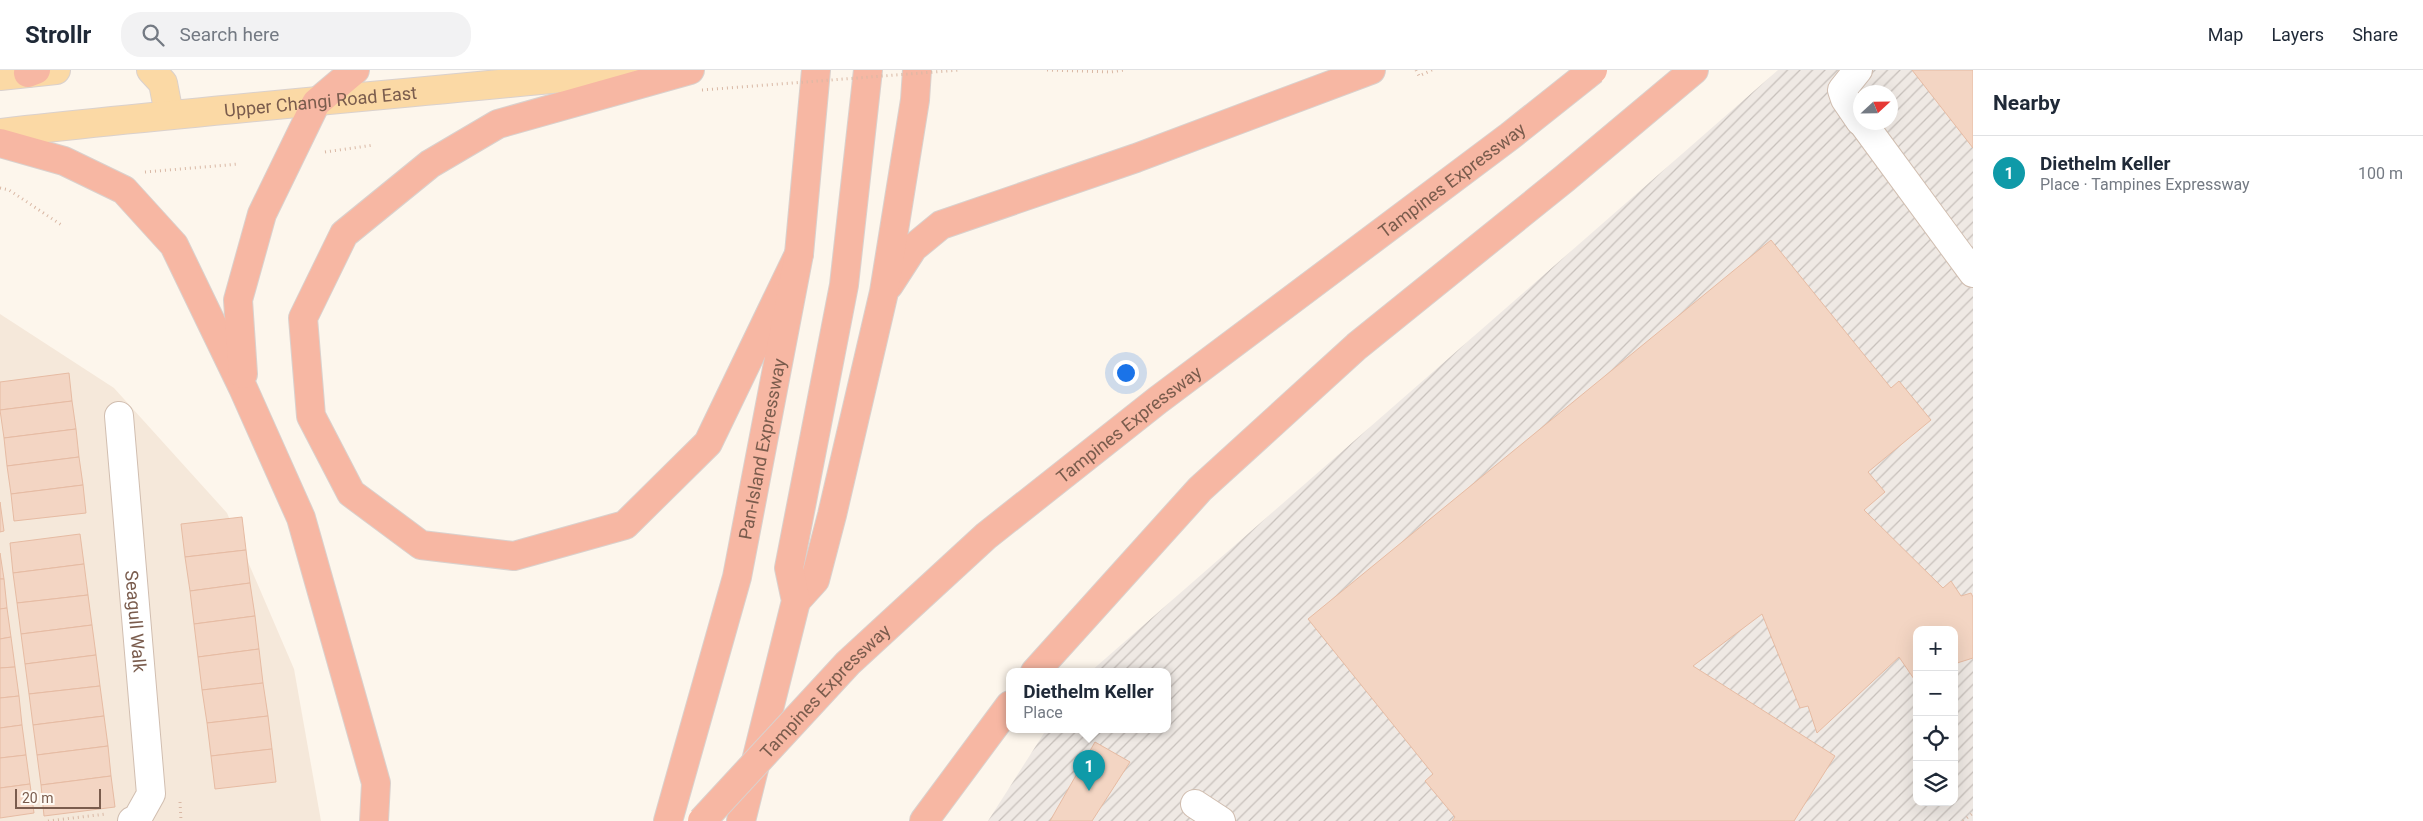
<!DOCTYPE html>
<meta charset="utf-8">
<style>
:root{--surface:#fff;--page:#f2f2f3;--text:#1f2937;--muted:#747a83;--line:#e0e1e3;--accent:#b45309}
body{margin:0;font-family:Roboto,sans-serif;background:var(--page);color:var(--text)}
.controls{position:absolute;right:15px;bottom:15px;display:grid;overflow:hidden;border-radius:10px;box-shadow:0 5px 20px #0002}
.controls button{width:45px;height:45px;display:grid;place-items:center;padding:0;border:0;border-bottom:1px solid var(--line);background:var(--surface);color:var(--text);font:25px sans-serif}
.compass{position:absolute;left:1853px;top:15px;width:45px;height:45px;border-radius:50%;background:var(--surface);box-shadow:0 5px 20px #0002;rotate:68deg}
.scale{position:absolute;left:15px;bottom:12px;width:86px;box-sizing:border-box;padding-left:5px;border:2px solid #7a5c4d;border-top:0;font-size:14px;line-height:18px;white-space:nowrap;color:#7a5c4d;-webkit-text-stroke:4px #fffaf3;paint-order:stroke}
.you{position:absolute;left:1125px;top:302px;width:18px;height:18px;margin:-12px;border:4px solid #fff;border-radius:50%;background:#1a73e8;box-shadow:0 0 0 8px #1a73e833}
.badge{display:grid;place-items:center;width:32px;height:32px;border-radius:50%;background:var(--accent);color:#fff;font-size:16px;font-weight:700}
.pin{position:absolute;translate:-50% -41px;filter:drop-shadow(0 1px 2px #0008)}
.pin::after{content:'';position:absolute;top:26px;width:18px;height:15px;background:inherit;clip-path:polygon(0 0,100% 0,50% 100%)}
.popup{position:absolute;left:1006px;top:598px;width:165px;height:65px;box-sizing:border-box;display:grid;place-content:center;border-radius:10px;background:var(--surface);filter:drop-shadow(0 1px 4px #0005);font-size:16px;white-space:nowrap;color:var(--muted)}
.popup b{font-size:19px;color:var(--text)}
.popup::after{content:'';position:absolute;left:50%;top:100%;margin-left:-10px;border:10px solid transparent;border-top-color:var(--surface)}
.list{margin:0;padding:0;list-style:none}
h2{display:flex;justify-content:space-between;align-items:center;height:65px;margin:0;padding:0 20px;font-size:21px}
h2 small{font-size:16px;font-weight:400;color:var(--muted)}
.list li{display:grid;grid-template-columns:32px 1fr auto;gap:15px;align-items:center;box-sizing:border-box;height:75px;padding:0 20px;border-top:1px solid var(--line)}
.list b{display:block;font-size:19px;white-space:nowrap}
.list p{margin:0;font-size:16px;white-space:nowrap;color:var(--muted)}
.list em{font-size:16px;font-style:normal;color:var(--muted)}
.icon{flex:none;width:28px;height:28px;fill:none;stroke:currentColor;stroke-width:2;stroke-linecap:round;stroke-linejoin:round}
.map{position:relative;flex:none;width:1973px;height:751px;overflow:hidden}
header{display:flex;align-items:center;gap:30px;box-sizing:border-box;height:70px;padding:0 25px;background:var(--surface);border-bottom:1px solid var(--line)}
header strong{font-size:24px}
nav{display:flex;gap:28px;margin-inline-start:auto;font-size:18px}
.search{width:350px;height:45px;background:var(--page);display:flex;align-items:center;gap:12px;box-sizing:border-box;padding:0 18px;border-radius:20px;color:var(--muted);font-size:19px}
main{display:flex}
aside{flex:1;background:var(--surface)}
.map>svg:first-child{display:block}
.residential{fill:#f5e8da}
.industrial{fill:url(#industrial-furrows);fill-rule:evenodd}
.building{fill:#f3d5c3;stroke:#e6bba3}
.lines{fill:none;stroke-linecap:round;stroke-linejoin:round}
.minor-casing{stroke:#d1beb0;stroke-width:30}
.major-casing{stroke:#dad1cd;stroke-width:30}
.highway-casing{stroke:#dad1cd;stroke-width:30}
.path{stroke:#d9b8a5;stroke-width:3;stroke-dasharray:1 4;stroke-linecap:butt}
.minor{stroke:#fff;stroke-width:28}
.major{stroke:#fbd9a5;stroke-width:28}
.highway{stroke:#f7b7a3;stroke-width:28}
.highway-bridge-casing{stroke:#dad1cd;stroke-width:30;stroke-linecap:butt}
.path-bridge{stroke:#d9b8a5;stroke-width:3;stroke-dasharray:1 4;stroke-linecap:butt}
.highway-bridge{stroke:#f7b7a3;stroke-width:28}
.labels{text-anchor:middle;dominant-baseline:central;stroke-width:4.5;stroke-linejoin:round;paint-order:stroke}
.street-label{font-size:18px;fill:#7a5c4d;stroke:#fffaf3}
</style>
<header>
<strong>Strollr</strong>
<div class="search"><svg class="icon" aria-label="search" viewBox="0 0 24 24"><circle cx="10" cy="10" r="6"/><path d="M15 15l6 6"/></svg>Search here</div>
<nav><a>Map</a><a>Layers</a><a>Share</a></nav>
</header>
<main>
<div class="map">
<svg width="1973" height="751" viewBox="0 0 1973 751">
<defs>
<pattern id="industrial-furrows" width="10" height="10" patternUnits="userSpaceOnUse" patternTransform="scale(1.25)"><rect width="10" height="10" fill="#efe9e4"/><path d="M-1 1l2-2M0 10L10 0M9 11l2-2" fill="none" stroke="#c7c0bb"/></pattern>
</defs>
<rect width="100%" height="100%" fill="#fdf6ec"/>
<path class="residential" d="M0,244L114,318L227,443L294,599L321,751H0Z"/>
<path class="industrial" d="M1778,0H1973V751H988L1046,660H1168V602H1090ZM1860,22H1890V52H1860ZM1917,560H1954V732H1917Z"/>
<g class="building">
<path d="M1912,0H1973V78Z"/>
<path d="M1771,170L1891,318L1899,311L1931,350L1868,402L1885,422L1864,440L1943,518L1951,511L1961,526L1971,523L1973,527V588L1954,594V560H1917V608L1914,609L1899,587L1817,663L1808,636L1800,638L1762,544L1693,596L1835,686L1794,751H1452L1455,747L1425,711L1433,704L1308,549Z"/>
<path d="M69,303L72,331L0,340V312Z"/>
<path d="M72,331L76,359L4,368L0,340Z"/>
<path d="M76,359L79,387L7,396L4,368Z"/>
<path d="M79,387L83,415L11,424L7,396Z"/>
<path d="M83,415L86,443L14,451L11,424Z"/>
<path d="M0,432L4,461L0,462Z"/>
<path d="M242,447L246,480L185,487L181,454Z"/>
<path d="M80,464L84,494L13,503L10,473Z"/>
<path d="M246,480L250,513L190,521L185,487Z"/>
<path d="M0,483L4,509H0Z"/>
<path d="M84,494L88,525L17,533L13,503Z"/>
<path d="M0,509H4L7,538L0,539Z"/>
<path d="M250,513L255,546L194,554L190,521Z"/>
<path d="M88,525L92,555L21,564L17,533Z"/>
<path d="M7,538L11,567L0,569V539Z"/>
<path d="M255,546L259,579L198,587L194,554Z"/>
<path d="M92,555L96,585L25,594L21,564Z"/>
<path d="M11,567L15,597L0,598V569Z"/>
<path d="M259,579L263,613L202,620L198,587Z"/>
<path d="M96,585L100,616L29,624L25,594Z"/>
<path d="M15,597L19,626L0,628V598Z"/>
<path d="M263,613L268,646L207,653L202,620Z"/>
<path d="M100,616L104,646L33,655L29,624Z"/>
<path d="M19,626L22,655L0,658V628Z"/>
<path d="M104,646L108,676L37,685L33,655Z"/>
<path d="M268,646L272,679L211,686L207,653Z"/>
<path d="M22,655L26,685L0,688V658Z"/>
<path d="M1095,672L1130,692L1092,751H1050Z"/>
<path d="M108,676L111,706L41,715L37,685Z"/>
<path d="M272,679L276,712L215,719L211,686Z"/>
<path d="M26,685L30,714L0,718V688Z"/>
<path d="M111,706L115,737L44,746L41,715Z"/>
<path d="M30,714L34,743L0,748V718Z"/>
</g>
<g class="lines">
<defs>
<g id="minor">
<path d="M1858,0L1842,20L1845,29L1860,51"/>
<path d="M1862,52L1973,203"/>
<path id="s1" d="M119,346L151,724L137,749L132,751"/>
<path d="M1195,734L1221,751"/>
</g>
<g id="major">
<path d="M151,0L163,13L169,44"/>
<path d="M0,6L56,0"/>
<path id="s2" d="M0,63C214,39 428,22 641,0"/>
</g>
<g id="highway">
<path d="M690,0L498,54L430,94L344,164L303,248L311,346L351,423L421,475L514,486L625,455L708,373L799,184"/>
<path d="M28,3L36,0"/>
<path d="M0,73L64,91L124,120L174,175L243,318L301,448L376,713L374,751"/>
<path d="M889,215L913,178L941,155L1136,88L1371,0"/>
<path d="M243,304L238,230L262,144L316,33L355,0"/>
<path d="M796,531L815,510L832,445L884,222L915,30L917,0"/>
<path d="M1035,602L1200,419L1357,276L1564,109L1694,0"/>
<path id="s3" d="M668,751L737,507L799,184L816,0"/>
<path d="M741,751L796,531L789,498L844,215L868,0"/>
<path d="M924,751L1010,635"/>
</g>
</defs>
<use href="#minor" class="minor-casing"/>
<use href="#major" class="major-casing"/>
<use href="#highway" class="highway-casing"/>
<g class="path">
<path d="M1047,0L1111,2L1124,0"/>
<path d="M1416,0L1419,6L1432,0"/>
<path d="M325,82L374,75"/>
<path d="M145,102L239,94"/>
<path d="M0,118L9,120L63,156"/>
<path d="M180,732L181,751"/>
<path d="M48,751L106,744"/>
<path d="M1963,751L1973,743"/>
</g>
<use href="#minor" class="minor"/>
<use href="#major" class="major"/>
<use href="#highway" class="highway"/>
<defs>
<g id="highway-bridge">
<path id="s4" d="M702,751L848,593L986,466L1158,330L1510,66L1593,0"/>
</g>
</defs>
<use href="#highway-bridge" class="highway-bridge-casing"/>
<path class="path-bridge" d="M702,20L960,0"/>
<use href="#highway-bridge" class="highway-bridge"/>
</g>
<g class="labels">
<g class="street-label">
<text stroke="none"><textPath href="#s2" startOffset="322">Upper Changi Road East</textPath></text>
<text stroke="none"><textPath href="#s4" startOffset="989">Tampines Expressway</textPath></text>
<text stroke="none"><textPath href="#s4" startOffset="584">Tampines Expressway</textPath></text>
<text stroke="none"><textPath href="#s3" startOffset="384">Pan-Island Expressway</textPath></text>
<text stroke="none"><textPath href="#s1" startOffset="206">Seagull Walk</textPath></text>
<text stroke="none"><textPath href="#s4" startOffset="179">Tampines Expressway</textPath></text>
</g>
</g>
</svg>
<div class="controls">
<button>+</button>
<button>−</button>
<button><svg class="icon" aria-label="locate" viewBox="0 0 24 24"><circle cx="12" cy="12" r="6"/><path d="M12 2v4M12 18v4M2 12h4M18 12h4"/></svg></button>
<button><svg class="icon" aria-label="layers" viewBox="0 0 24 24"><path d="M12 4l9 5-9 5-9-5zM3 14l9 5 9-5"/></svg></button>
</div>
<svg class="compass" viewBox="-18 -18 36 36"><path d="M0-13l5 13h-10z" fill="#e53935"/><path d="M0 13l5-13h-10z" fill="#747a83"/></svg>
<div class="scale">20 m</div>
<div class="you"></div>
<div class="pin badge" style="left:1089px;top:721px;background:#0f9aa8">1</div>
<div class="popup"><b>Diethelm Keller</b>Place</div>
</div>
<aside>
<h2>Nearby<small></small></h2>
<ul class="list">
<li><span class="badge" style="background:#0f9aa8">1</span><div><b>Diethelm Keller</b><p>Place · Tampines Expressway</p></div><em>100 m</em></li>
</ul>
</aside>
</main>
